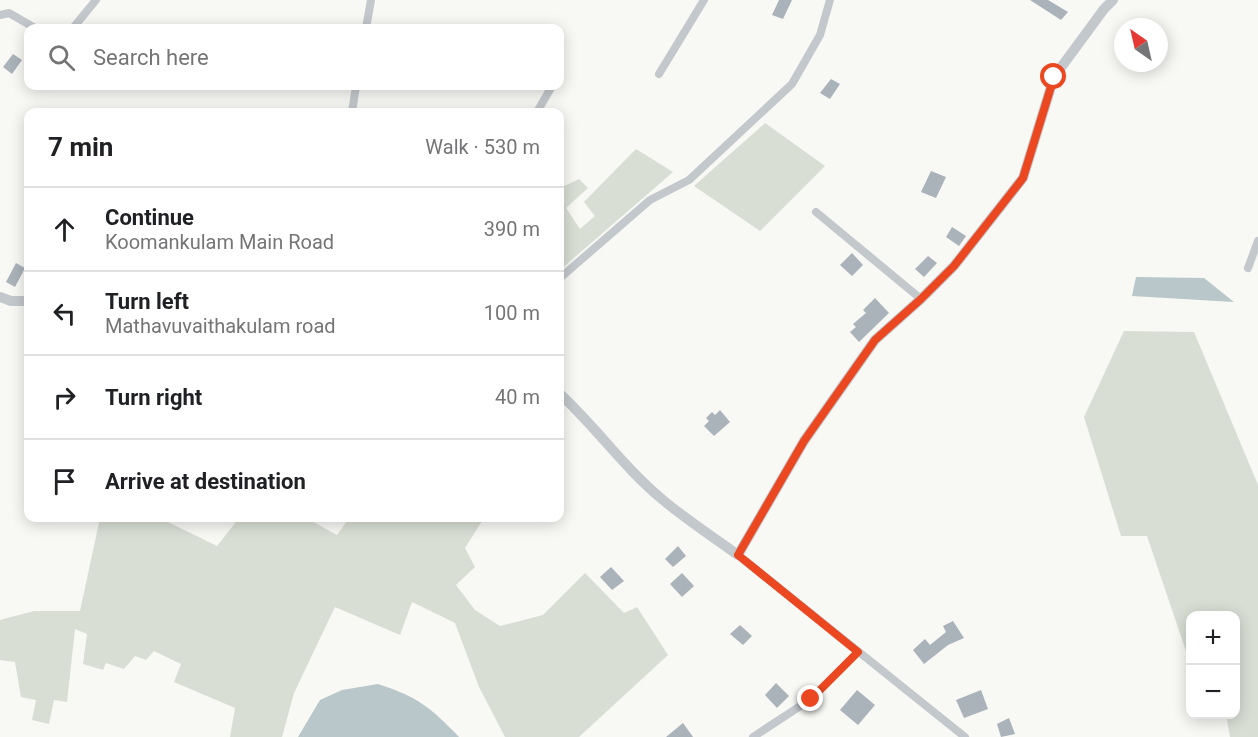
<!DOCTYPE html>
<meta charset="utf-8">
<style>
:root{--surface:#fff;--page:#f2f2f2;--text:#202124;--muted:#757577;--line:#e0e0e0}
body{margin:0;font-family:Roboto,sans-serif;background:var(--page);color:var(--text)}
.controls{position:absolute;right:18px;bottom:18px;display:grid;overflow:hidden;border-radius:12px;box-shadow:0 3px 15px #0003}
.controls button{width:54px;height:54px;display:grid;place-items:center;padding:0;border:0;border-bottom:2px solid var(--line);background:var(--surface);color:var(--text);font:30px sans-serif}
.compass{position:absolute;left:1114px;top:18px;width:54px;height:54px;border-radius:50%;background:var(--surface);box-shadow:0 3px 15px #0003;rotate:326deg}
.stop{position:absolute;width:18px;height:18px;margin:-14px;border:4px solid #eb4822;border-radius:50%;background:#fff}
.stop.end{background:#eb4822;border-color:#fff;box-shadow:0 2px 6px #0008}
.list{margin:0;padding:0;list-style:none}
h2{display:flex;justify-content:space-between;align-items:center;height:78px;margin:0;padding:0 24px;font-size:26px}
h2 small{font-size:20px;font-weight:400;color:var(--muted)}
.list li{display:grid;grid-template-columns:39px 1fr auto;gap:18px;align-items:center;box-sizing:border-box;height:84px;padding:0 24px;border-top:2px solid var(--line)}
.list b{display:block;font-size:22px;white-space:nowrap}
.list p{margin:0;font-size:20px;white-space:nowrap;color:var(--muted)}
.list em{font-size:20px;font-style:normal;color:var(--muted)}
.icon{flex:none;width:33px;height:33px;fill:none;stroke:currentColor;stroke-width:2;stroke-linecap:round;stroke-linejoin:round}
.map{position:relative;flex:none;width:1258px;height:737px;overflow:hidden}
.search{position:absolute;background:var(--surface);box-shadow:0 3px 15px #0003;left:24px;top:24px;width:540px;height:66px;display:flex;align-items:center;gap:15px;box-sizing:border-box;padding:0 21px;border-radius:12px;color:var(--muted);font-size:22px}
.panel{position:absolute;background:var(--surface);box-shadow:0 3px 15px #0003;left:24px;top:108px;width:540px;height:414px;border-radius:12px}
.map>svg:first-child{display:block}
.green{fill:#d8ded4}
.water{fill:#b9c7ca}
.building{fill:#aab3b9}
.lines{fill:none;stroke-linecap:round;stroke-linejoin:round}
.minor{stroke:#c3c8cc;stroke-width:8}
.tertiary{stroke:#c3c8cc;stroke-width:10}
.route{stroke:#eb4822;stroke-width:8}
</style>
<div class="map">
<svg width="1258" height="737" viewBox="0 0 1258 737">
<rect width="100%" height="100%" fill="#f8f8f5"/>
<g class="green">
<path d="M765,123L825,166L760,231L694,186Z"/>
<path d="M636,149L673,172L560,270V188L579,179L588,188L566,208L580,229L595,216L584,202Z"/>
<path d="M1124,331L1194,332L1258,485V737H1230L1226,715L1236,714V616H1190V663L1147,536H1121L1084,417Z"/>
<path d="M100,518H160L217,546L239,518H306L337,535L349,518H484L465,548L475,567L456,585L475,610L500,626L543,615L585,573L624,613L637,607L668,655L579,737H505L479,687L455,623L412,602L400,635L335,607L294,693L282,737H230L235,708L174,682L181,664L154,651L146,660L135,656L124,669L106,663L103,670L83,664L87,634L75,629L67,702L54,700L49,724L32,720L36,700L21,697L15,662L0,660V620L34,611H80Z"/>
</g>
<g class="water">
<path d="M1136,277L1204,278L1234,302L1132,296Z"/>
<path d="M378,684C418,697 430,707 459,737H298L320,700L342,690Z"/>
</g>
<g class="building">
<path d="M779,0H792L783,19L772,15Z"/>
<path d="M1030,0H1048L1068,12L1061,20Z"/>
<path d="M13,54L22,60L12,74L3,67Z"/>
<path d="M831,79L840,84L830,99L820,93Z"/>
<path d="M931,171L946,177L936,198L921,192Z"/>
<path d="M952,227L966,236L959,246L946,237Z"/>
<path d="M852,253L863,265L852,276L840,265Z"/>
<path d="M928,256L937,263L924,277L915,269Z"/>
<path d="M16,263L25,268L15,287L6,282Z"/>
<path d="M875,298L889,313L859,342L850,332L856,327L853,324L866,313L863,310Z"/>
<path d="M720,410L730,422L714,436L704,426L709,421L706,418L712,412L715,415Z"/>
<path d="M678,546L686,556L673,567L665,559Z"/>
<path d="M611,567L624,581L612,590L600,577Z"/>
<path d="M682,573L694,586L682,597L670,584Z"/>
<path d="M953,621L964,638L948,645L924,664L913,650L925,639L930,645L946,632L943,626Z"/>
<path d="M740,625L752,636L743,645L730,634Z"/>
<path d="M776,683L789,696L777,708L765,695Z"/>
<path d="M857,690L875,705L858,725L840,710Z"/>
<path d="M981,690L988,709L964,718L956,700Z"/>
<path d="M1009,718L1015,734L1001,737L997,724Z"/>
<path d="M683,723L693,737H666Z"/>
</g>
<g class="lines">
<g class="minor">
<path d="M0,15L9,13L35,28"/>
<path d="M73,28L96,0"/>
<path d="M366,28L371,0"/>
<path d="M659,74L704,0"/>
<path d="M352,112L356,86"/>
<path d="M537,112L552,86"/>
<path d="M816,212L921,299"/>
<path d="M1248,268L1258,241"/>
<path d="M560,278L650,200L689,180L792,84L820,35L830,0"/>
<path d="M738,555L965,737"/>
<path d="M753,737L811,699L858,652"/>
</g>
<g class="tertiary">
<path d="M0,297L11,301H28"/>
<path d="M560,394C596,427 625,469 663,500C687,520 713,537 738,555L804,441L875,340L921,299L954,266L1023,178L1054,77L1104,9L1113,0"/>
</g>
</g>
<g class="lines">
<path class="route" d="M811,699L858,652L738,555L804,441L875,340L921,299L954,266L1023,178L1054,77"/>
</g>
</svg>
<div class="controls">
<button>+</button>
<button>−</button>
</div>
<svg class="compass" viewBox="-18 -18 36 36"><path d="M0-13l5 13h-10z" fill="#e53935"/><path d="M0 13l5-13h-10z" fill="#757577"/></svg>
<div class="stop" style="left:1054px;top:77px"></div>
<div class="stop end" style="left:811px;top:699px"></div>
<div class="search"><svg class="icon" aria-label="search" viewBox="0 0 24 24"><circle cx="10" cy="10" r="6"/><path d="M15 15l6 6"/></svg>Search here</div>
<section class="panel">
<h2>7 min<small>Walk · 530 m</small></h2>
<ul class="list">
<li><svg class="icon" aria-label="ahead" viewBox="0 0 24 24"><path d="M12 20V5M6 11l6-6 6 6"/></svg><div><b>Continue</b><p>Koomankulam Main Road</p></div><em>390 m</em></li>
<li><svg class="icon" aria-label="left" viewBox="0 0 24 24"><path d="M17 20v-9H6M10 6l-5 5 5 5"/></svg><div><b>Turn left</b><p>Mathavuvaithakulam road</p></div><em>100 m</em></li>
<li><svg class="icon" aria-label="right" viewBox="0 0 24 24"><path d="M7 20v-9h11M14 6l5 5-5 5"/></svg><div><b>Turn right</b></div><em>40 m</em></li>
<li><svg class="icon" aria-label="arrive" viewBox="0 0 24 24"><path d="M6 21V4h12l-3 4 3 4H6"/></svg><div><b>Arrive at destination</b></div></li>
</ul>
</section>
</div>
